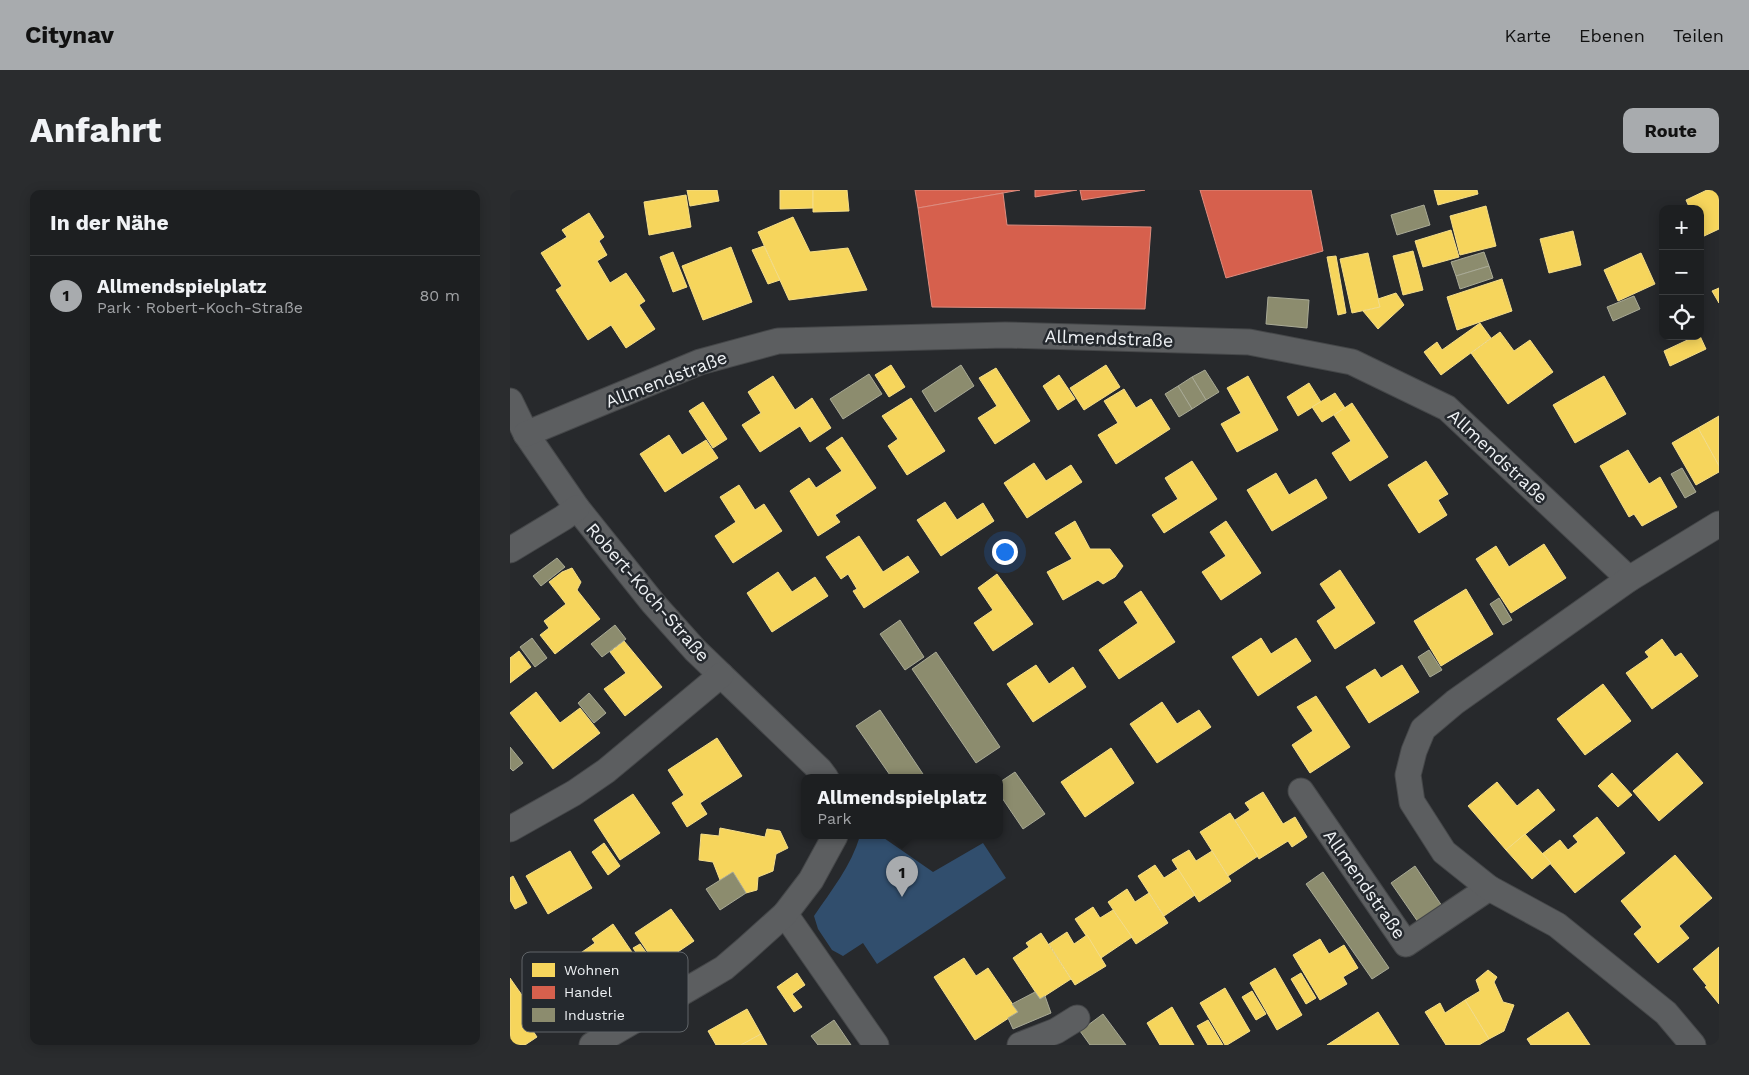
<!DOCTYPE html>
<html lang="de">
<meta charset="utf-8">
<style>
:root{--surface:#1d1f21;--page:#2a2c2e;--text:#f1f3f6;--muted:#a0a2a5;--line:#3b3d3f;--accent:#a8abae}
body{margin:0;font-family:"Work Sans",sans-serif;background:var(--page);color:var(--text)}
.controls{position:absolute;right:15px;top:15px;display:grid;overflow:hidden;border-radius:10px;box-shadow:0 2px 12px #0003}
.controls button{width:45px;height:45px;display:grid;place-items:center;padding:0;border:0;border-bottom:1px solid var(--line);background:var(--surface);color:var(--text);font:25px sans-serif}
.you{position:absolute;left:494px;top:361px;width:18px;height:18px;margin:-12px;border:4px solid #fff;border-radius:50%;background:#1a73e8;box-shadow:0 0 0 8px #1a73e833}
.badge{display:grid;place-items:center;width:32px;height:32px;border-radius:50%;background:var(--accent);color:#111;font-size:16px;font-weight:700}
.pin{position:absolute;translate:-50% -41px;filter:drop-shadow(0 1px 2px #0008)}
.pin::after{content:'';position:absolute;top:26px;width:18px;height:15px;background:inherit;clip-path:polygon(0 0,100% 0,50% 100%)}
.popup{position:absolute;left:291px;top:584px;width:202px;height:65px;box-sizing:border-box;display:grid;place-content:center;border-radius:10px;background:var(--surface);filter:drop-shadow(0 1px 4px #0005);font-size:16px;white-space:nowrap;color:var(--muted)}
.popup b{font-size:19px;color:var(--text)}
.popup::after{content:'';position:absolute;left:50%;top:100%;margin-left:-10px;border:10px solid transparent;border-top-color:var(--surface)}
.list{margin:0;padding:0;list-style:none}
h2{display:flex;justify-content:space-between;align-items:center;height:65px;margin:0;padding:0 20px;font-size:21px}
h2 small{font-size:16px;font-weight:400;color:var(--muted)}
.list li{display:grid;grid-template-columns:32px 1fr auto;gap:15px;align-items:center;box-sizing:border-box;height:80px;padding:0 20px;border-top:1px solid var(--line)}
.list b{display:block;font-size:19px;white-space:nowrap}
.list p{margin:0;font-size:16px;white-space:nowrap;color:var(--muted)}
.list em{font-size:16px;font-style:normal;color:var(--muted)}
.icon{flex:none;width:28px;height:28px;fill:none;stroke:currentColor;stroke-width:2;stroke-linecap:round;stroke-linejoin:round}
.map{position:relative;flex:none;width:1209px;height:855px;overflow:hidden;border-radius:10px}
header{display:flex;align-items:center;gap:30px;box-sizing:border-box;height:70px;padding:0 25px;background:var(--accent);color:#111}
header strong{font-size:24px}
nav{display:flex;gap:28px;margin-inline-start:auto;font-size:18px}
.intro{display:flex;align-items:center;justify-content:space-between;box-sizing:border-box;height:120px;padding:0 30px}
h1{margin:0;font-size:35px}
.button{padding:12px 22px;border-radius:10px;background:var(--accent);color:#111;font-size:18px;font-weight:700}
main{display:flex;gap:30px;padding:0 30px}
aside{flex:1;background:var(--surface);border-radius:10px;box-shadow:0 2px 12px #0003}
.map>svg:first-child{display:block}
.green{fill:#314e6d}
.homes{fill:#f6d55c;stroke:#f4dd8a}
.shops{fill:#d6604d;stroke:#dd8c7f}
.industry{fill:#8c8c6e;stroke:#a9aa96}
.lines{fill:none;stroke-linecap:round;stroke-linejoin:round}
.street-casing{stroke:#454749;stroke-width:27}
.street{stroke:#5c5e60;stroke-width:25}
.labels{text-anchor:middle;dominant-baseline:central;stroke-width:5;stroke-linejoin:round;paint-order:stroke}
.street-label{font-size:18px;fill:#eef1f4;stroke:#25292e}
.key{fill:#25292e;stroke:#616569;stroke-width:1}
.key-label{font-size:14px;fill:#eef1f4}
</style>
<header>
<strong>Citynav</strong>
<nav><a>Karte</a><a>Ebenen</a><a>Teilen</a></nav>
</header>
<div class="intro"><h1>Anfahrt</h1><a class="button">Route</a></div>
<main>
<aside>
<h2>In der Nähe<small></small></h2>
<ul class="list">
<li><span class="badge">1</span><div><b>Allmendspielplatz</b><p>Park · Robert-Koch-Straße</p></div><em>80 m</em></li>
</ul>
</aside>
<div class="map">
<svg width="1209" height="855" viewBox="0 0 1209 855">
<rect width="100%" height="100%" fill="#27292c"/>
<path class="green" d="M350,646H371L423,682L473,653L496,688L367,774L353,753L333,766L322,760L308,739L304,726C321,701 341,676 350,646Z"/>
<g class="homes">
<path d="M177,0H207L209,11L180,16Z"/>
<path d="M270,0H303V18L270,19Z"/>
<path d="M303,0H337L339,21L303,22Z"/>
<path d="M924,0H967L968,4L928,15Z"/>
<path d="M1197,0H1209V39L1192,47L1190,43V19H1180L1176,10Z"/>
<path d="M176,5L181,37L139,45L134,12Z"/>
<path d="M976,16L986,56L950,65L940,26Z"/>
<path d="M79,23L94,47L89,51L97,65L87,71L100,93L116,83L135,111L129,115L145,139L116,158L101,135L78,150L46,100L52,96L31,63L57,47L52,40Z"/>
<path d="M283,27L300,62L338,58L357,100L279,110L248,42Z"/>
<path d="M941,40L949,67L913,77L905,51Z"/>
<path d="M1063,41L1071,75L1039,83L1030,49Z"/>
<path d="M254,56L270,90L258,94L242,60Z"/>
<path d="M221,57L242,112L193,130L172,76Z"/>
<path d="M903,61L913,100L893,105L883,66Z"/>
<path d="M163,62L177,97L163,102L150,67Z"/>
<path d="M858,63L870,117L842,123L830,69Z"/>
<path d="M1131,63L1145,94L1108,111L1094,80Z"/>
<path d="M826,66L836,123L828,125L817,67Z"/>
<path d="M992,89L1002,121L947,140L937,107Z"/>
<path d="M1209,98V113L1202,101Z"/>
<path d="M886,103L894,115L868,139L853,121L870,117L868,109Z"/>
<path d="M970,133L981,148L931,185L914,162L927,152L932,160Z"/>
<path d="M990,142L1004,161L1020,150L1043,182L998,214L961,163Z"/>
<path d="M1186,146H1190L1196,159L1160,176L1154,161Z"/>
<path d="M381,175L395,197L379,207L365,185Z"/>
<path d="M596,175L610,197L574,220L560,198Z"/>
<path d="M486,178L520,231L485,254L468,228L487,216L469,188Z"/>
<path d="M549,185L565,209L548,220L533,196Z"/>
<path d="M263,186L285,220L302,208L321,238L300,252L290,236L250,262L232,235L251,223L238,202Z"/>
<path d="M738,186L768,240L727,262L711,234L731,223L717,198Z"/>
<path d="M1094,186L1116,224L1065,253L1043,215Z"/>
<path d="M799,193L811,212L788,226L777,207Z"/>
<path d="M614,199L626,218L641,209L660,239L606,274L588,245L608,233L594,211Z"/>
<path d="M825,203L835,218L812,232L802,217Z"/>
<path d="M401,208L435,261L397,285L378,256L388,249L372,226Z"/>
<path d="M193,212L217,249L203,258L179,221Z"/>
<path d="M842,213L878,267L840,291L822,263L841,251L824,225Z"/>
<path d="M1209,226V276L1188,238Z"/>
<path d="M1188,238L1209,276V282L1186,295L1162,253Z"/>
<path d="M159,245L172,265L196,250L208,268L155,302L130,264Z"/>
<path d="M332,247L366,298L325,325L330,332L308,346L280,301L299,288L306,298L332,281L316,258Z"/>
<path d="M1118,260L1139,294L1150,287L1167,317L1132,336L1124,324L1119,327L1090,276Z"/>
<path d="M682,271L707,309L654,343L642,325L668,309L655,288Z"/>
<path d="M916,271L938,304L928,310L937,325L909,343L878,295Z"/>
<path d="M524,273L536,291L561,275L572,292L517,328L494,293Z"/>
<path d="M766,283L779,305L806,289L817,308L762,341L737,300Z"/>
<path d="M229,295L245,320L254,314L272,341L223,373L205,346L226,332L210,307Z"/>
<path d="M435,312L447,330L473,313L484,331L431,366L407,330Z"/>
<path d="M565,331L580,359H600L613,376L605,387L593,394L588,390L553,410L537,382L562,369L545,343Z"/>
<path d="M716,331L751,383L711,410L692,382L716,366L700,342Z"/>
<path d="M349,346L373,382L398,366L409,382L354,418L343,401L347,399L338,384L331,389L316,367Z"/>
<path d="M1034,354L1056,388L1001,423L966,369L986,356L999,377Z"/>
<path d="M62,378L71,392L67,400L90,429L45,464L30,445L39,438L34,431L56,414L39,392L52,382Z"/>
<path d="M830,380L865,433L825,459L807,431L826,418L810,394Z"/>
<path d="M268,382L282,402L305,387L318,406L262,442L237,403Z"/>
<path d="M487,384L523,434L483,461L464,433L483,420L468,398Z"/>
<path d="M956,399L983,444L931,476L904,431Z"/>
<path d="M631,401L665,452L609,489L589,460L628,433L614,412Z"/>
<path d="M751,448L761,464L786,448L801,471L748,506L722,467Z"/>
<path d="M1152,449L1165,467L1171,463L1188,486L1142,519L1116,483L1139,467L1135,462Z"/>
<path d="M114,451L152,497L115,526L94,499L116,483L100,462Z"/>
<path d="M9,461L21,477L0,493V468Z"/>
<path d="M526,475L539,494L563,477L576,497L523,532L497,494Z"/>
<path d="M892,475L909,502L859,533L836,497L865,479L871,488Z"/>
<path d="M1093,494L1121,531L1075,565L1047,529Z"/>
<path d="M26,502L50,533L70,518L90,543L43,579L0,523Z"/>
<path d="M806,506L840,557L800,583L782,555L803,541L787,517Z"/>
<path d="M652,512L667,534L689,520L701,537L647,573L620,534Z"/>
<path d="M207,548L232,586L190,613L197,624L177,637L162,613L174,605L158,580Z"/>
<path d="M601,558L624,593L575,627L551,592Z"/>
<path d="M1167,563L1193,593L1149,631L1123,601Z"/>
<path d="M1102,583L1122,605L1108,617L1088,596Z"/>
<path d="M987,592L1007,616L1028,599L1045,620L996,660L958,616Z"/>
<path d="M753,602L773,634L785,627L797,647L782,657L778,651L749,669L725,630L740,620L735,613Z"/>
<path d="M123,604L150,643L110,670L84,630Z"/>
<path d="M720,623L748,666L718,686L690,642Z"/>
<path d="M1087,627L1115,663L1065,703L1032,664L1050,650L1058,660L1068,652L1063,646Z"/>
<path d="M210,638L255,647L257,639L270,641L278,658L266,664L263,681L248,687L247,700L236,703L223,682L210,690L203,672L189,670L191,644L209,646Z"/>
<path d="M1015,644L1041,673L1022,689L996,660Z"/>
<path d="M94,653L110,676L98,685L82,662Z"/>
<path d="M679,660L686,671L702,661L721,691L689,712L662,670Z"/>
<path d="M60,661L82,698L38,724L16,686Z"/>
<path d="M1165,665L1202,708L1169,736L1179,748L1148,773L1124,744L1132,737L1111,711Z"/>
<path d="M645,675L654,688L668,679L685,705L654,726L628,686Z"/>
<path d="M3,686L17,713L5,719L0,710V688Z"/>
<path d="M617,699L625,712L639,703L658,733L626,754L598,712Z"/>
<path d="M583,717L590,728L603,720L622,747L591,768L565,729Z"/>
<path d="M161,719L184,751L147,776L125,743Z"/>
<path d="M103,734L126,768L109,780L114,787L69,818L40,777L59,764L62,769L85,753L82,749Z"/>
<path d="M557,742L564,754L577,745L596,776L565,795L539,754Z"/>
<path d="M531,743L561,789L530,809L503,768L519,757L516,753Z"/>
<path d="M810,749L819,764L834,755L848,778L833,787L837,794L810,810L783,765Z"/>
<path d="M130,754L146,776L139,781L123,758Z"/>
<path d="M1209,757V814L1195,797L1197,796L1183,779Z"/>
<path d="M454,768L466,786L478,778L508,822L465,850L424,787Z"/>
<path d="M765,778L792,825L767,840L740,793Z"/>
<path d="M978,780L987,787L984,792L993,812L1004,815L994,841L979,849L955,810L970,801L966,790Z"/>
<path d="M287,783L295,795L282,804L292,817L284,822L267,797Z"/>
<path d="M791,783L806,808L796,814L781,789Z"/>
<path d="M38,784L55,809L45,816L28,791Z"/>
<path d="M0,788L28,828L19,835L27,847L15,855H0Z"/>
<path d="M25,792L40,814L29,822L14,800Z"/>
<path d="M715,798L740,841L717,855H715L690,813Z"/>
<path d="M742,801L756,824L746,830L732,807Z"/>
<path d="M955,810L979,849L969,855H936L915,822L930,813L935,823Z"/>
<path d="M662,817L684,855H650L637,833Z"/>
<path d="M237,819L251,844L231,855H206L198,841Z"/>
<path d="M868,822L889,855H817Z"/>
<path d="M1058,822L1080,855H1021L1017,849Z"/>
<path d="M698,830L713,855H698L687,836Z"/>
<path d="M251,844L257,855H231Z"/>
</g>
<g class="shops">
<path d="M405,0H510L408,18Z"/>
<path d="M525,0H567L525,7Z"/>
<path d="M570,0H635L572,10Z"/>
<path d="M690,0H801L813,61L716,88Z"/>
<path d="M493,3L497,35L641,37L635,119L422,117L408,18Z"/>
</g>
<g class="industry">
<path d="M914,15L920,35L887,45L881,25Z"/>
<path d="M974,62L979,76L946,86L941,72Z"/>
<path d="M979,76L983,88L950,99L946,86Z"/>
<path d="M1124,106L1130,119L1103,131L1097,117Z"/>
<path d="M758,107L799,110L797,138L756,134Z"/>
<path d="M451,175L464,196L425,222L412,201Z"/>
<path d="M695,180L709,202L696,210L682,187Z"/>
<path d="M359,184L372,204L333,229L320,209Z"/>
<path d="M682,187L696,210L682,219L668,196Z"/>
<path d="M668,196L682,219L669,227L655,204Z"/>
<path d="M1172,278L1186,302L1175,308L1161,284Z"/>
<path d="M47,368L55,377L31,396L23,386Z"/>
<path d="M989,408L1002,430L993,435L980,414Z"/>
<path d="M390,430L414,467L395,480L370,444Z"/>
<path d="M105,435L116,449L92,467L81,454Z"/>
<path d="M22,448L37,468L25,477L10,457Z"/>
<path d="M919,460L932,480L920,487L908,467Z"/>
<path d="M426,462L490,557L466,573L402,479Z"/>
<path d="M79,503L96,523L84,533L68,513Z"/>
<path d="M370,520L415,587L413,588H382L346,536Z"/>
<path d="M0,557L13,573L3,581L0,578Z"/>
<path d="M505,582L535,624L513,639L490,605V592Z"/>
<path d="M905,676L932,716L908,732L881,693Z"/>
<path d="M223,682L236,703L210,720L196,699Z"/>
<path d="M813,682L879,778L862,789L796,694Z"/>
<path d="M525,802L530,809L535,806L541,823L503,839L498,828L508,822L502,814Z"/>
<path d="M593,824L616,855H580L570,841Z"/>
<path d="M324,830L341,855H308L301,846Z"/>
</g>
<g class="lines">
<defs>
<g id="street">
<path d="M0,211L16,244L67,318L143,413L185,460L310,580L316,588"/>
<path d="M16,244L190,172L268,151L495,145L739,152L842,172L937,218L1119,389"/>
<path d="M0,360L53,328L67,318"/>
<path d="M791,601L896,754L979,698"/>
<path d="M0,639L64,603L96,581L211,485"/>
<path d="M275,724L366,855"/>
<path d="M82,855L192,791L214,778L235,760L275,724L301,690L325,646"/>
<path d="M510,855L546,841L567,828"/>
<path d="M1183,855L1156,823L1047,735L979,698L934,662L902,612L898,585L904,561L913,539L945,512L1119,389L1209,334"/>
</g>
</defs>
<use href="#street" class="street-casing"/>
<use href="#street" class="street"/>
</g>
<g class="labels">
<g class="street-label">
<text transform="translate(599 148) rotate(2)">Allmendstraße</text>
<text transform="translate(156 189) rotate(-21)">Allmendstraße</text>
<text transform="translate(988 266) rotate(43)">Allmendstraße</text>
<text transform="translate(138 402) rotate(49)">Robert-Koch-Straße</text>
<text transform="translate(855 694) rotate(55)">Allmendstraße</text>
</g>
</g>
<rect x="12" y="762" width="166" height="80" rx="8" class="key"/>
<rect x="22" y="773" width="23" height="14" fill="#f6d55c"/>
<rect x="22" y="796" width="23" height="13" fill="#d6604d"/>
<rect x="22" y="818" width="23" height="14" fill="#8c8c6e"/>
<g class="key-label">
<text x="54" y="785">Wohnen</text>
<text x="54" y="807">Handel</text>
<text x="54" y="830">Industrie</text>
</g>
</svg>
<div class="controls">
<button>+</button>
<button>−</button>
<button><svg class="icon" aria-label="locate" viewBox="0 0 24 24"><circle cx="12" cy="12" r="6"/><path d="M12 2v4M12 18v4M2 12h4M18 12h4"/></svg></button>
</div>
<div class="you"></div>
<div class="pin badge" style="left:392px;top:707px">1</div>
<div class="popup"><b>Allmendspielplatz</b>Park</div>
</div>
</main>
